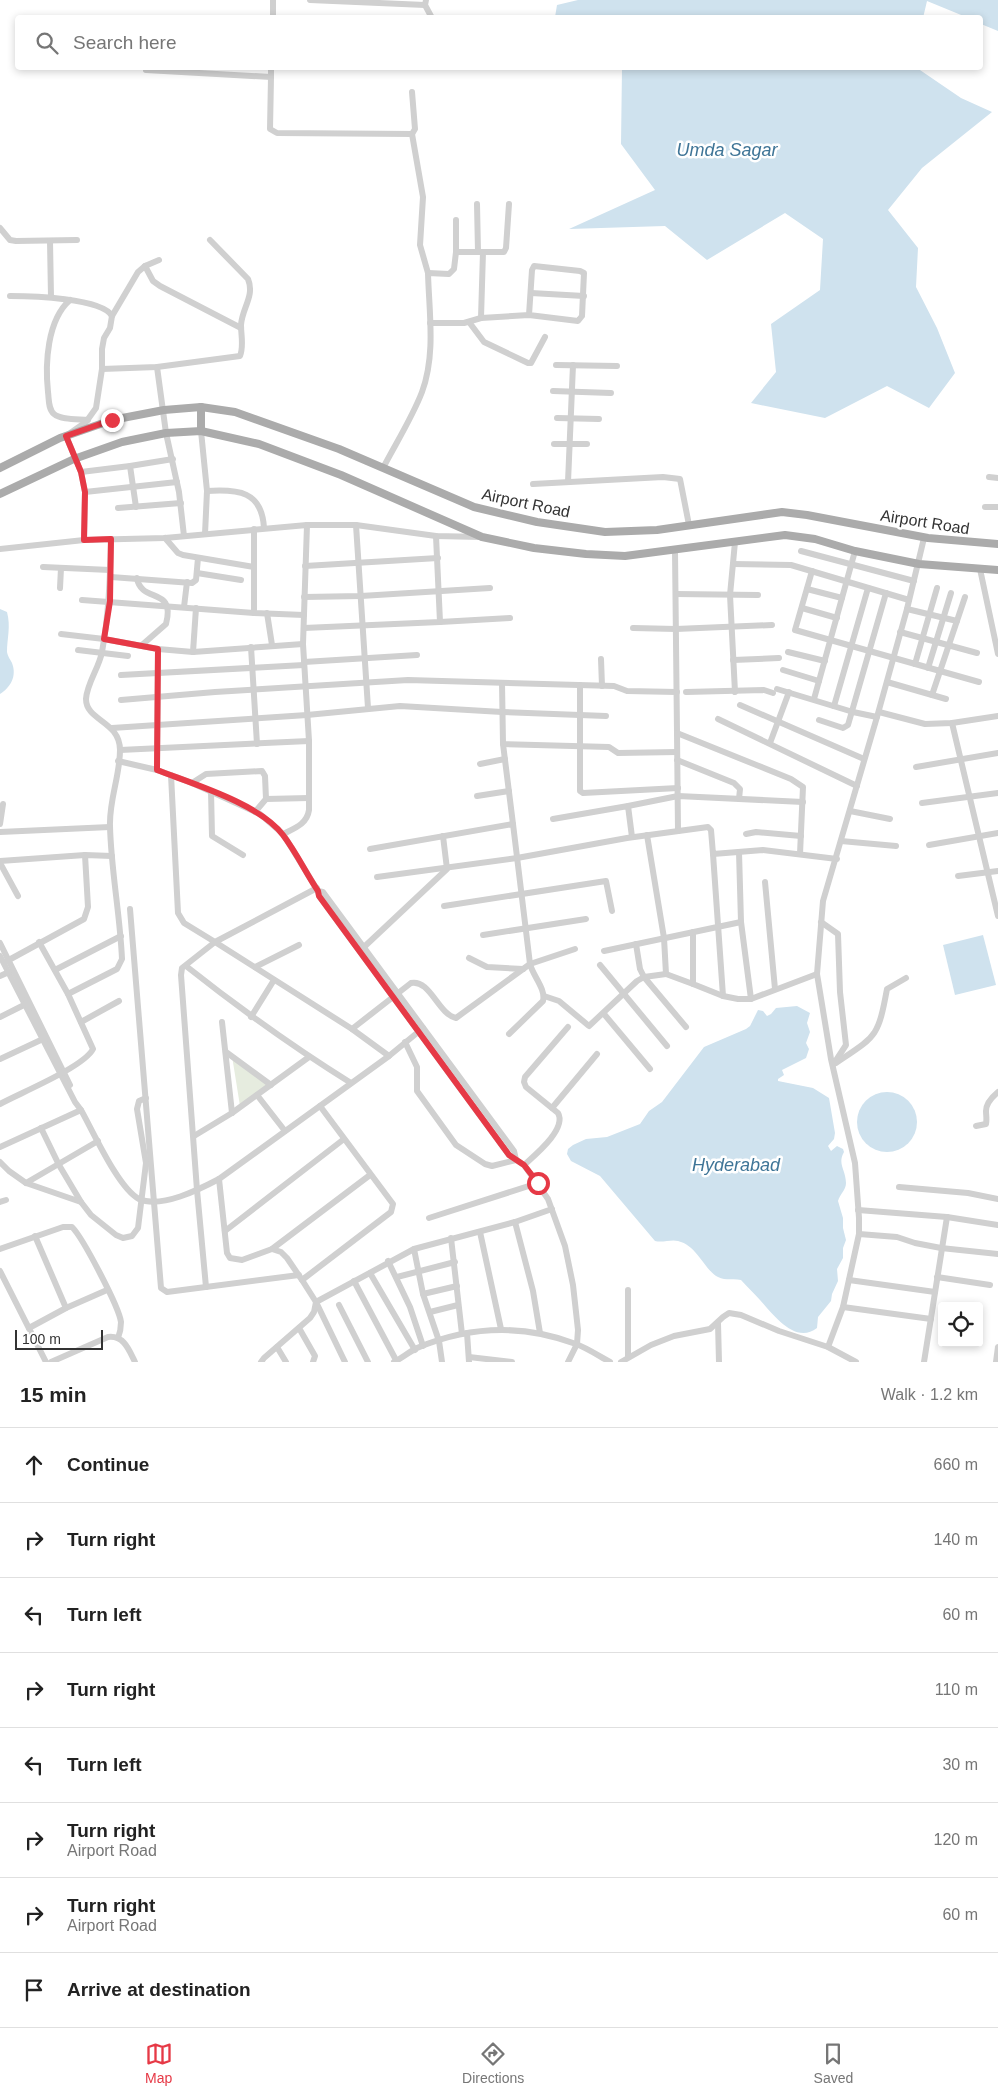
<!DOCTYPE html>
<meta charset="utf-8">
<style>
:root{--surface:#fff;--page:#f2f2f2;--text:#222;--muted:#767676;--line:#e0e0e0;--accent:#e63946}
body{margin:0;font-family:Helvetica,sans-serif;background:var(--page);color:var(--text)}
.controls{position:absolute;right:15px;bottom:15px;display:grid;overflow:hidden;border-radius:5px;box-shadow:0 2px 8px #0003}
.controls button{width:45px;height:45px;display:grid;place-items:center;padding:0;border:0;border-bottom:1px solid var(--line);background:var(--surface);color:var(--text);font:25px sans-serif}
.scale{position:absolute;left:15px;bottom:12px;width:88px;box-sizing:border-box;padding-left:5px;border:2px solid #333;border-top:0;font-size:14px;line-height:18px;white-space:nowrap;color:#333;-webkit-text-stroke:4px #fff;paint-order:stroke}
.stop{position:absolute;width:15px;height:15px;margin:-11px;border:4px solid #e63946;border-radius:50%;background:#fff}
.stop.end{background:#e63946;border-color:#fff;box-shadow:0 1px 5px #0008}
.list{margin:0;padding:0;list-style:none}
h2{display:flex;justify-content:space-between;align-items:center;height:65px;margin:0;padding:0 20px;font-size:21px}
h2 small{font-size:16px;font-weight:400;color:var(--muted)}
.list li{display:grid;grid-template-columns:32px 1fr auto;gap:15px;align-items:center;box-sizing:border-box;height:75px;padding:0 20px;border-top:1px solid var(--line)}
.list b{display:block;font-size:19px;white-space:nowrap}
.list p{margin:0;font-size:16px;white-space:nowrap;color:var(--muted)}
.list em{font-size:16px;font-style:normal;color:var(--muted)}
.icon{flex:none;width:28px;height:28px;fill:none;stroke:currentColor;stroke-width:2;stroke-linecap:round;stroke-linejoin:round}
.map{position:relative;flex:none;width:998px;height:1362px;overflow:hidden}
.search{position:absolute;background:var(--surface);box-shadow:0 2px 8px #0003;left:15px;right:15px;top:15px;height:55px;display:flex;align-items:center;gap:12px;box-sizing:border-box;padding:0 18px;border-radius:5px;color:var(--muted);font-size:19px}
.sheet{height:665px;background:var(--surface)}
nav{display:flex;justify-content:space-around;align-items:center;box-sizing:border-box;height:70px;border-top:1px solid var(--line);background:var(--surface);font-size:14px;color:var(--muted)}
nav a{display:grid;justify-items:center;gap:2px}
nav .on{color:var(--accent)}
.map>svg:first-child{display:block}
.green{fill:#e6ecdf}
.water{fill:#cfe2ee}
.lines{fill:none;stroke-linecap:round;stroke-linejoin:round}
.minor{stroke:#d0d0d0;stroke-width:6}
.major{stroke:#ababab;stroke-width:8}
.route{stroke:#e63946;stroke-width:6}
.labels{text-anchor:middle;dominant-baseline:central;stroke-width:5;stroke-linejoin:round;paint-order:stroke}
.street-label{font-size:16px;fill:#333;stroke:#fff}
.water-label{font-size:18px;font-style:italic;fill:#3f7597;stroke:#fff}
</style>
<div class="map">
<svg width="998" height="1362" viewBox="0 0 998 1362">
<rect width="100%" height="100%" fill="#fff"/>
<path class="green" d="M232,1056L270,1084L240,1106Z"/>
<g class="water">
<path d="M578,0H998V31L981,24L980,18L966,17L927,1L923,18L555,17L557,5Z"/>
<path d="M622,68H917L961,98L992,112L922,168L888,210L918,248L916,287L937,328L955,373L929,408L887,386L825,418L751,403L776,372L771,324L820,290L823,239L785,213L707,260L665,226L569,229L655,190L621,144Z"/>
<path d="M0,609L7,612C11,627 7,638 7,652C8,657 10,659 12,663C17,676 11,687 0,694Z"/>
<path d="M983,935L996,985L955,995L943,945Z"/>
<path d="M797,1006L810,1013L807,1023L810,1032L806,1043L809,1049L806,1058L782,1070L784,1075L778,1079V1081L813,1088L829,1098L835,1133L834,1139L828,1146L831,1151L837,1146L843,1149L844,1152C837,1164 846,1170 846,1183C846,1190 840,1194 838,1201L843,1218V1228L846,1240L843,1248V1258L837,1269L838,1281L832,1294L831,1301L818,1317L817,1328C795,1345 773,1314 760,1300C754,1293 747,1287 741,1280C734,1278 726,1281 718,1277C704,1270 698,1246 678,1241C671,1239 663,1243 655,1241L600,1176L571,1161L567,1154L568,1149L573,1145L586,1139L607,1137L640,1124L649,1111L662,1102L704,1047L746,1029L750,1026L758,1010L763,1011L767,1016L771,1014L776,1008Z"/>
<circle cx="887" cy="1122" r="30"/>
</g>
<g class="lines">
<g class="minor">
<path d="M310,0L425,5"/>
<path d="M426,0L425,5L432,18"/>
<path d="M273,18V0"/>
<path d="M146,70L271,77V68"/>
<path d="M271,77L270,129L277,133L412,134L415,129L412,92"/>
<path d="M412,134L423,197L420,245L428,273"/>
<path d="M477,204L478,252"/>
<path d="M0,228L10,240L16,241L77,240"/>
<path d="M50,241L51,297"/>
<path d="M456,252V220"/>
<path d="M145,266L153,281L160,286L241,328"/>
<path d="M531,293L584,296"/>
<path d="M10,296C30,296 102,298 112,316"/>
<path d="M70,300C47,320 45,364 48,392C49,399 48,409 54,414C61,420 78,419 88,420"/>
<path d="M481,318L483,252"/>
<path d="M469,322L484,342L528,363H531L545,337"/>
<path d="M430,323H464L481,318L529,315L578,321L582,316L584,273L580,271L534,266L532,270L529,315"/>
<path d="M556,365L617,366"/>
<path d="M157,367L166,433L179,492L184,536"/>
<path d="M102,369L157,367L240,356C244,346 241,336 241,325C242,308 255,296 248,279L210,240"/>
<path d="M553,391L611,393"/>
<path d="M557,418L599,419"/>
<path d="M201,431L207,491L205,534"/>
<path d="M554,444H587"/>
<path d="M130,466L136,507"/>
<path d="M383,468C396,443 412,418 422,392C436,354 429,312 428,273L449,274L454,269L456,252H504L506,248L509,204"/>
<path d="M81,472L130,466L173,459"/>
<path d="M989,477L998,478"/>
<path d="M568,482L573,365"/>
<path d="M533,484L663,477L680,479L689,525"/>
<path d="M207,491C238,489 262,491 264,528"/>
<path d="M85,492L177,482"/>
<path d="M985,507H998"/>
<path d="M118,508L181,503"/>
<path d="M356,525L368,708"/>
<path d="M165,538L178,553L183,555L254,567"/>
<path d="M84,540L85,492L81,472L66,436L86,422L96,408L102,369V349L104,338L110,328L112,316L138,272L145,266L159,260"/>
<path d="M0,549L84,540L165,538L307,525H356L436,536L481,537"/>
<path d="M675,551L677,733"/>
<path d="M801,551L914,581"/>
<path d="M733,564L791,565L909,600"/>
<path d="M305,566L438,558"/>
<path d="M43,567L110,570"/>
<path d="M980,569L998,654"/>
<path d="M812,571L795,630L979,682"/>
<path d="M197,573L241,580"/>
<path d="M111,577L192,583L196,580L198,558"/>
<path d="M137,578C141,604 176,586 166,624L142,645"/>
<path d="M60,588L61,568"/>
<path d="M807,589L842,598"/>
<path d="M676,594L758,595"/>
<path d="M304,597L361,596L490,588"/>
<path d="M82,600L254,613L304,615"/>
<path d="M184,607L187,582"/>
<path d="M802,608L837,618"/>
<path d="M907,609L957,621"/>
<path d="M254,613V529"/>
<path d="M267,613L272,645"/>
<path d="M440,622L510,618"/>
<path d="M304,628L440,622L436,536"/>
<path d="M633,628L676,629L772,625"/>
<path d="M900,632L977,653"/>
<path d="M61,634L104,639L158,649L193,652L303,644"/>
<path d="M251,647L257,744"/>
<path d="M78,650L128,656"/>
<path d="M193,652L196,608"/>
<path d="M788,652L825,661"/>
<path d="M601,659L602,686"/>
<path d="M733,660L779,658"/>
<path d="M304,662L417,655"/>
<path d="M915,664L937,588"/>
<path d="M928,668L951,593"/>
<path d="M783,670L819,681"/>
<path d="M121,675L304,665"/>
<path d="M887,682L946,699"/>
<path d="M502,683L503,744L609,747L618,753L677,752"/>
<path d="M580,685V791L583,793L678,788"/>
<path d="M777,689L853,712L877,717"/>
<path d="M686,692L764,690L773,693"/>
<path d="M735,692L730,595L735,542"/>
<path d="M932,695L965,597"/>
<path d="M814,699L855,551"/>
<path d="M121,700L215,692L408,680L614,686L627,691L677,692"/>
<path d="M740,705L864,759"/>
<path d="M834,706L868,588"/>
<path d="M879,712L925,724L952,723L998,716"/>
<path d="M718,719L857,786"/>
<path d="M819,720L843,728L848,725L886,593"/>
<path d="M952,723L998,916"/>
<path d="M112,728L307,715L400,706L502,712L606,716"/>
<path d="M770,743L789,692"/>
<path d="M503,744L513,824"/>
<path d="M120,750L309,741"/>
<path d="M677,760L734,783L740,789L739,799"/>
<path d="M118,761L157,770L192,783L260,814L283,834L318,891L319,896L509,1155L524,1165L548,1199L565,1246L573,1285L578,1330L577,1344L568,1362"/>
<path d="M480,764L505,759"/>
<path d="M916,767L998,753"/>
<path d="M157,770L158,649"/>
<path d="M171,775L178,913L184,923L215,942L317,888"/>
<path d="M192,783L206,774L262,771L265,776L266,799L255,812"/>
<path d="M211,791L212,836L243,855"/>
<path d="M477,796L509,791"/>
<path d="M266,799L309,798"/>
<path d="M922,803L998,793"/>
<path d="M628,806L678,796L803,802"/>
<path d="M850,811L890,819"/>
<path d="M553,819L628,806L632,837"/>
<path d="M0,824L3,804"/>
<path d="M678,831L677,733L791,779L803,787L800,854"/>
<path d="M0,832L110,827"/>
<path d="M283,834C295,828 307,824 309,810V741L303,644L307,525"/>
<path d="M746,834L756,832L801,836"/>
<path d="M647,835L664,938L666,974L693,984"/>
<path d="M841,841L896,846"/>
<path d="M929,845L998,833"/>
<path d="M370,849L513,824L530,964C533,976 546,989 543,1001L509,1034"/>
<path d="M739,852L741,922L751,999"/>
<path d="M713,854L723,996"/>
<path d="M0,861L85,855L112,856"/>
<path d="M0,863L18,896"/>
<path d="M958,876L998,871"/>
<path d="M377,877L517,858L627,838L708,827L711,830L713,854L763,850L837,859"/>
<path d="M765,882L775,989"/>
<path d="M318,891L323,892L514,1151L516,1160"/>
<path d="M444,906L606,881L612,911"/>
<path d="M130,909L161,1288L167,1292L299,1275"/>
<path d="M821,922L838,934L840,992L846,1045L833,1065"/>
<path d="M693,932V984L723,996L738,999H751L817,974"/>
<path d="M483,935L586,919"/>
<path d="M0,943L70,1085"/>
<path d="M636,944L640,969L644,977L686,1027"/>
<path d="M364,947L447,869L443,836"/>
<path d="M604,951L741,922"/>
<path d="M0,956L75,1102L81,1110C93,1131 118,1188 139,1199C161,1209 200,1189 219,1179L389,1056L423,1028"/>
<path d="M469,958L487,967L523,969"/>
<path d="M7,961L84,919L88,907L85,855"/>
<path d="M600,965L667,1046"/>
<path d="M186,966C239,1008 293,1047 351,1083"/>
<path d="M255,967L299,945"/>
<path d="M55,970L121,936"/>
<path d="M0,976L9,972"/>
<path d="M68,994L117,969L122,959C120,914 111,870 110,826C109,800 120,776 120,750C120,721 86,721 86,699C87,683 99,668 102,652C109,614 110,577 111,539"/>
<path d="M544,996L559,1001L589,1026L637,981L644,977L666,974"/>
<path d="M604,1014L650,1069"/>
<path d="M0,1017L26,1004"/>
<path d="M251,1017L274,980"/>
<path d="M81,1022L119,1001"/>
<path d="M222,1022L232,1113"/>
<path d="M352,1029L411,983C430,979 438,1014 456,1018L530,964L575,949"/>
<path d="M405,1042L417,1067V1091L456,1145L485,1164L492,1166L516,1160"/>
<path d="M226,1052L271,1085"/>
<path d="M0,1059L43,1039"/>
<path d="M836,1063C876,1036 878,1038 887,989L906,978"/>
<path d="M257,1095L285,1131"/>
<path d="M0,1104C20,1093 84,1067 93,1049L68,994L39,942"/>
<path d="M552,1108L597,1054"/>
<path d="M976,1126L986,1124C987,1118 986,1116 986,1111C986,1103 992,1097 998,1092"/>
<path d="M41,1128L59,1165L81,1202"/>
<path d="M194,1136L232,1113L309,1057"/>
<path d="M0,1147L81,1110"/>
<path d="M0,1162L9,1171L26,1183L81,1202L91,1215L116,1235L123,1238L132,1236L138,1228L146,1163L137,1109L139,1101L146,1098"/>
<path d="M524,1165C535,1155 567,1129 558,1113L526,1087L524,1082L525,1077L568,1027"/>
<path d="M219,1179L227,1253L230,1258L242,1260L272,1249L370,1175"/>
<path d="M26,1183L98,1141"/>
<path d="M899,1187L968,1193L998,1199"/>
<path d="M0,1202L6,1200"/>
<path d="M858,1210L947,1217L998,1225"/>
<path d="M429,1218L538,1183"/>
<path d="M515,1222L533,1291L540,1333"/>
<path d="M225,1231L344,1139"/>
<path d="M480,1232L501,1329"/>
<path d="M859,1234L897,1237L915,1243L941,1248L998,1254"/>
<path d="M35,1236L66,1308"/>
<path d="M451,1238L462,1334"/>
<path d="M0,1249L63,1227H72C83,1238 119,1307 121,1322C121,1328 120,1333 118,1338"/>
<path d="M272,1249L281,1252L287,1258L302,1280L316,1302L345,1362"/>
<path d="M414,1249L423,1294L439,1341L442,1362"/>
<path d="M388,1261L410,1307L423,1346"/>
<path d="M0,1271L46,1362"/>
<path d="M370,1273L415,1350"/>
<path d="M397,1277L455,1262"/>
<path d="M937,1277L990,1285"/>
<path d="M302,1280L391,1212L393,1204L320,1106"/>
<path d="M849,1280L935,1292"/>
<path d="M354,1281L397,1362"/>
<path d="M206,1287L197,1190L181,975L182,968L215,942L352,1029L389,1056"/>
<path d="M628,1290V1357"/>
<path d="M423,1294L457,1286"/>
<path d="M339,1305L368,1362"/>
<path d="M843,1307L931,1319"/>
<path d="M430,1312L458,1305"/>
<path d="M718,1323L719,1362"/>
<path d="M29,1328L66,1308L107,1290"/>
<path d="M299,1328L315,1356L313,1362"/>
<path d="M467,1333L469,1362"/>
<path d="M277,1347L286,1362"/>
<path d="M828,1347L843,1307L859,1234V1218L855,1163L831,1059L817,974L823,901L877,717L907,609L924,538"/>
<path d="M469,1357L512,1362"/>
<path d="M51,1362L108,1337C124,1335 129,1350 135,1362"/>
<path d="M261,1362L264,1358L310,1318L314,1312L316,1302L414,1249L515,1222L552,1209"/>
<path d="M394,1362C402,1358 409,1352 417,1348C469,1326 523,1324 576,1344C587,1348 599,1356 610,1362"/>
<path d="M621,1362L651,1345L674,1336L710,1329L723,1317L729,1313L741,1315L779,1331L828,1347L856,1362"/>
<path d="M924,1362L947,1217"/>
<path d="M996,1362L998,1347"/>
</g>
<g class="major">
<path d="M201,431V407"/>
<path d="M0,468L60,438L112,420L164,410L201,407L235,412L339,449L474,507L537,522L605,532L657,530L782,512L807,515L928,538L998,544"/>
<path d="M0,494L74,459L122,442L166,433L201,431L259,444L341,475L482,537L534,548L586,554L625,556L785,535L815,539L855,551L919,564L998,570"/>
</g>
</g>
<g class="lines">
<path class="route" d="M112,420L66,436L81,472L85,492L84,540L111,539L110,601L104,639L158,649L157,770C193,784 260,804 283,835C296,852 306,873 318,891L319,896L509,1155L524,1165L538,1183"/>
</g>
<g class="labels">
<g class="street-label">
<text transform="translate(526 503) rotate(12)">Airport Road</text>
<text transform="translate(925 522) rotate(9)">Airport Road</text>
</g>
<g class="water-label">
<text x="727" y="150">Umda Sagar</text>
<text x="736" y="1165">Hyderabad</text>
</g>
</g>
</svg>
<div class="controls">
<button><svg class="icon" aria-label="locate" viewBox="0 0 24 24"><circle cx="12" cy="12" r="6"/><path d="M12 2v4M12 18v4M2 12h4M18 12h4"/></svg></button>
</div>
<div class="scale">100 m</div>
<div class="stop" style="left:538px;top:1183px"></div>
<div class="stop end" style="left:112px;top:420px"></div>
<div class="search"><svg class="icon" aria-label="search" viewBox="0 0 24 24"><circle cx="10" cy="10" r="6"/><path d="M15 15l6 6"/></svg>Search here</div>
</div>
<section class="sheet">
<h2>15 min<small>Walk · 1.2 km</small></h2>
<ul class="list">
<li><svg class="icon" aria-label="ahead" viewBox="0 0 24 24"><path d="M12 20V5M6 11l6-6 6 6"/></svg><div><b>Continue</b></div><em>660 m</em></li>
<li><svg class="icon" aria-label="right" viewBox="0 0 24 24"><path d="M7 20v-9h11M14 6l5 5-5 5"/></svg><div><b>Turn right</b></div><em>140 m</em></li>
<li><svg class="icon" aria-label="left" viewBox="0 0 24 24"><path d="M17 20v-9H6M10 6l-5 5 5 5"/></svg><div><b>Turn left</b></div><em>60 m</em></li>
<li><svg class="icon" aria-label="right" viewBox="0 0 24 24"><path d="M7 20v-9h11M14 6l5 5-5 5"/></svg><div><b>Turn right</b></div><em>110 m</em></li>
<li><svg class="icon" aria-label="left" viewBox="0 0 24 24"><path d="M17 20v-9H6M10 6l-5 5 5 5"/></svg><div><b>Turn left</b></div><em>30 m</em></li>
<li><svg class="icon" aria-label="right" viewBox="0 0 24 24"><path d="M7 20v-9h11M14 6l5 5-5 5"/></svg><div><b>Turn right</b><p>Airport Road</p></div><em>120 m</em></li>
<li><svg class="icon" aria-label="right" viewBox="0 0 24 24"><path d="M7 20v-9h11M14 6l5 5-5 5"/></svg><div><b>Turn right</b><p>Airport Road</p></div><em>60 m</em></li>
<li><svg class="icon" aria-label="arrive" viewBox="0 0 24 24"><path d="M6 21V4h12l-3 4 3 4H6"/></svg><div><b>Arrive at destination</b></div></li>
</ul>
</section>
<nav>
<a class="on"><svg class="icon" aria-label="map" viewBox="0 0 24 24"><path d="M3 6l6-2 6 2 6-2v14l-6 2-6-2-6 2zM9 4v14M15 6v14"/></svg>Map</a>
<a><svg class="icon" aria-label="directions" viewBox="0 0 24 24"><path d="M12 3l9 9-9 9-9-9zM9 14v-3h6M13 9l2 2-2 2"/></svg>Directions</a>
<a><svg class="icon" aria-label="saved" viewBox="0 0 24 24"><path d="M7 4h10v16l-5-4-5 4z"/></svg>Saved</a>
</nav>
